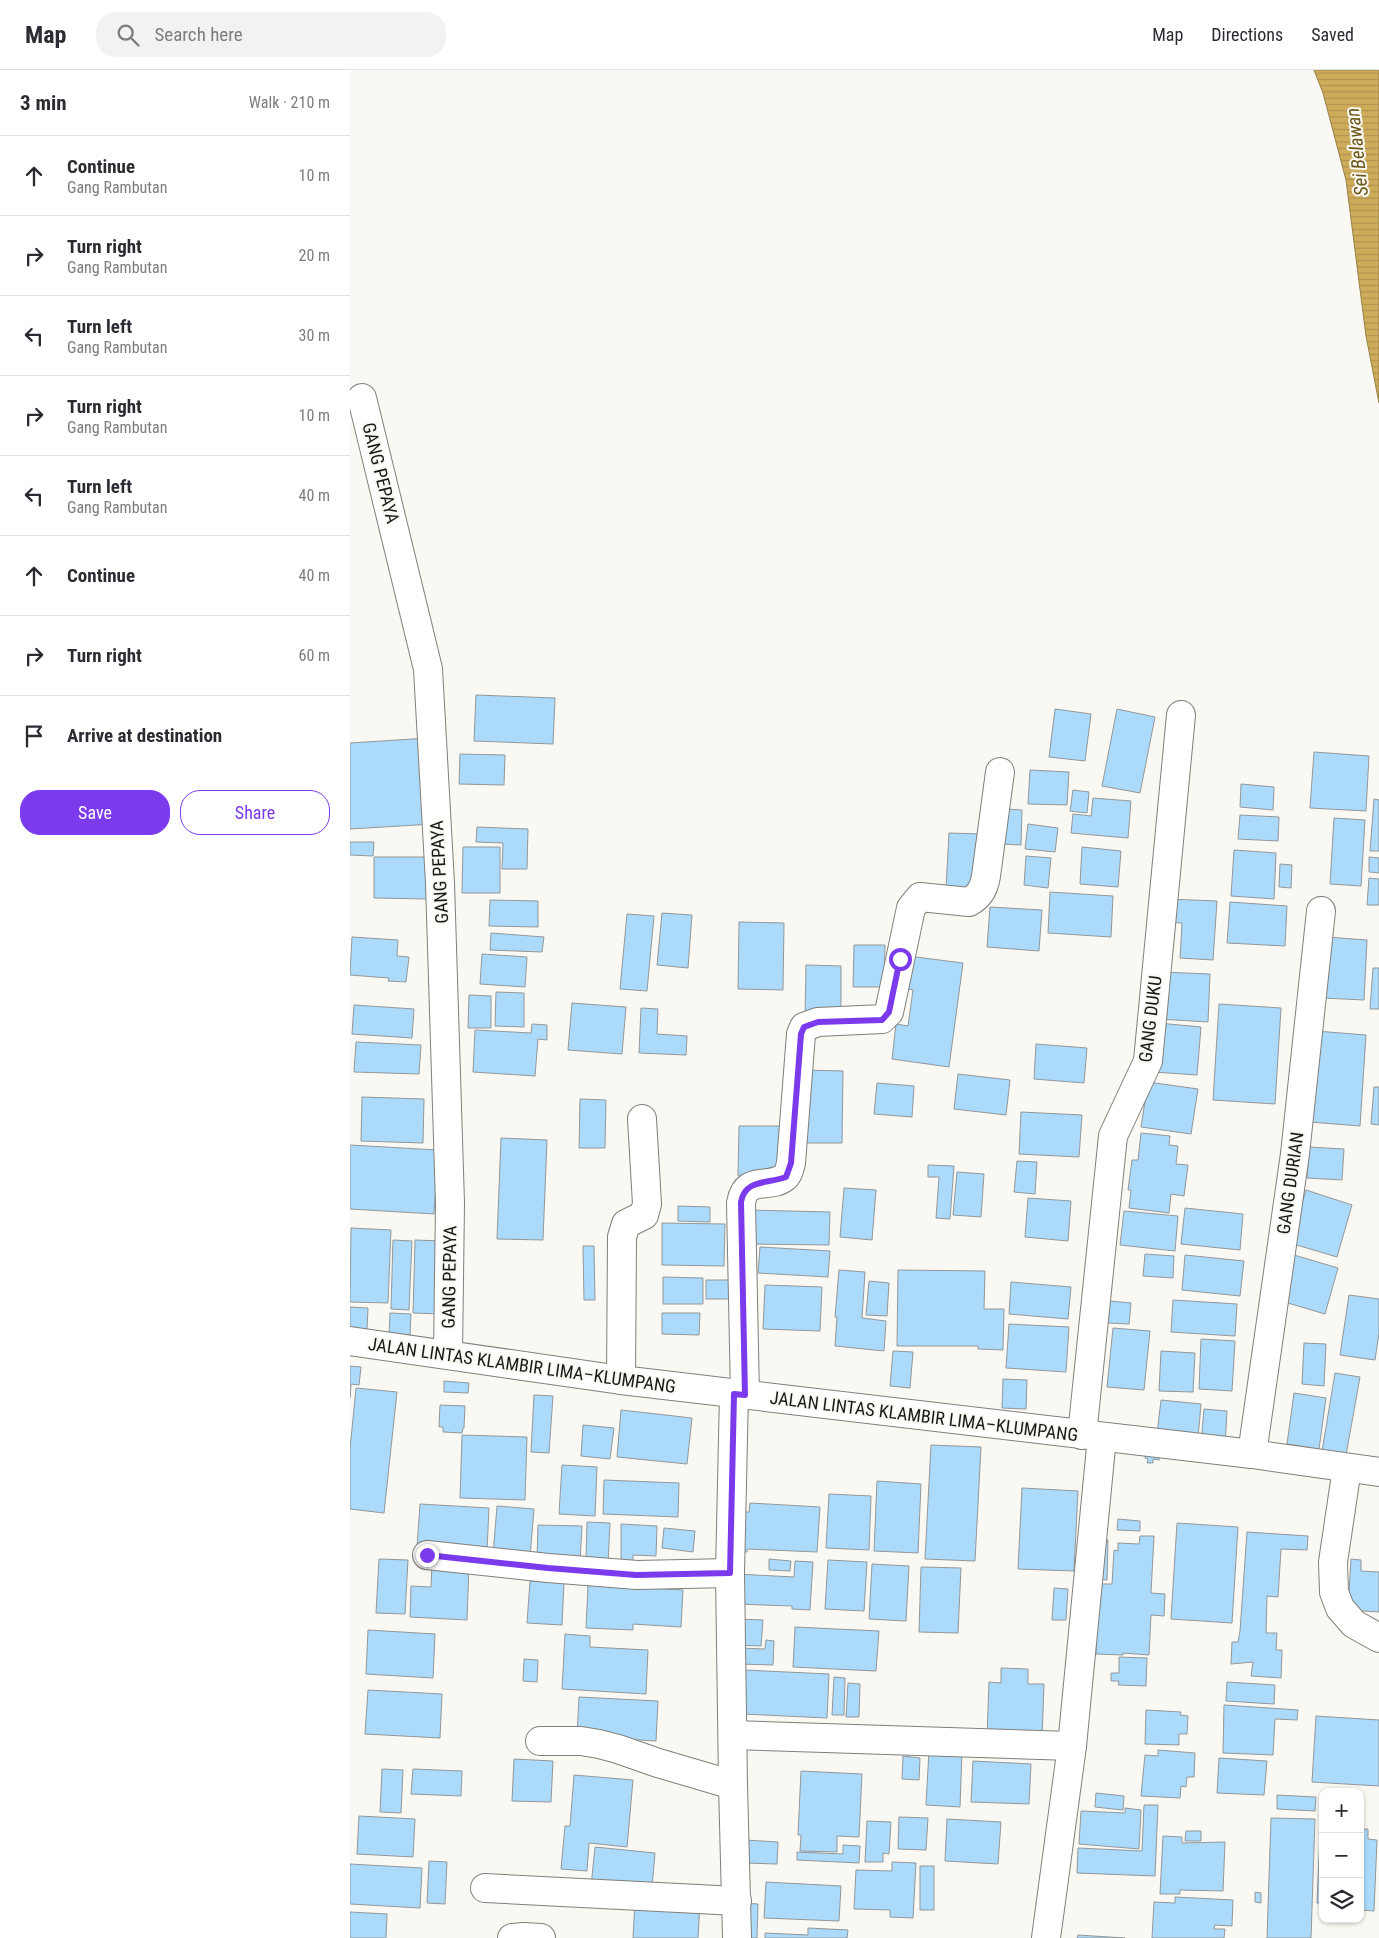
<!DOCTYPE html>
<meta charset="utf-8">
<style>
:root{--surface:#fff;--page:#f2f2f3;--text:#2b2b33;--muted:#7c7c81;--line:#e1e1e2;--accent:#7c3aed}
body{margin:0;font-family:"Roboto Condensed",sans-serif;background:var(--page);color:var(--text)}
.controls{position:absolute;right:15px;bottom:15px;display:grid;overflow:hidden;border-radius:10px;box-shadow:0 1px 4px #0004}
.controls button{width:45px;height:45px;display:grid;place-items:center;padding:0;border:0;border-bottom:1px solid var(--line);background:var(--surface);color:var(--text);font:25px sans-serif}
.stop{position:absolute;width:15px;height:15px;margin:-11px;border:4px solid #7c3aed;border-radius:50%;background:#fff}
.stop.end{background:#7c3aed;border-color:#fff;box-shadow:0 1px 5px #0008}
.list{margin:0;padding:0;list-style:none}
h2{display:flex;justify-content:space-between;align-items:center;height:65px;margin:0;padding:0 20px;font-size:21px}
h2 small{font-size:16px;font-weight:400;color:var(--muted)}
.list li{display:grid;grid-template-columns:32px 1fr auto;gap:15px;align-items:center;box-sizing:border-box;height:80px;padding:0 20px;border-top:1px solid var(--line)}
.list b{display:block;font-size:19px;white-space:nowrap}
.list p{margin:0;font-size:16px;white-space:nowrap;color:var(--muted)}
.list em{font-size:16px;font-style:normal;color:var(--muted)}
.actions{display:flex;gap:10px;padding:15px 20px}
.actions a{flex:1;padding:11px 0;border:1px solid var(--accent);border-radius:20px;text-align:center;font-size:18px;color:var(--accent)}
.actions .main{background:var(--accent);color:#fff}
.icon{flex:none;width:28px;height:28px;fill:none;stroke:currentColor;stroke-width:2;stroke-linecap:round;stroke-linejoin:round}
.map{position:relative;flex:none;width:1029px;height:1868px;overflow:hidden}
header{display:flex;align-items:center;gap:30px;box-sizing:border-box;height:70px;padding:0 25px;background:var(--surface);border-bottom:1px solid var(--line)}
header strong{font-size:24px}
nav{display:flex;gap:28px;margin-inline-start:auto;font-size:18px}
.search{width:350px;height:45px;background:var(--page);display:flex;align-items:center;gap:12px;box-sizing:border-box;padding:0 18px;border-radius:20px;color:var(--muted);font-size:19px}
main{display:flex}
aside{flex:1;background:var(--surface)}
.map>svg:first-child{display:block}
.water{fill:url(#water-rules);stroke:#988046}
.building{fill:#acdafa;stroke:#92989b}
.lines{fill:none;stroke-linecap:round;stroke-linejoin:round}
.minor-casing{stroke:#817f79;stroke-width:30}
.major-casing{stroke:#817f79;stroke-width:30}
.minor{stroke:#fff;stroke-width:28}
.major{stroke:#fff;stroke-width:28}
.route{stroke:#7c3aed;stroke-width:6}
.labels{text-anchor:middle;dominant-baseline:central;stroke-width:4;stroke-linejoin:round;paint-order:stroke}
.street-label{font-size:18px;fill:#1a1917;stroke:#faf8f2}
.water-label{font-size:19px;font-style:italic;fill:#6b5415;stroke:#faf8f2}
</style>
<header>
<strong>Map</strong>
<div class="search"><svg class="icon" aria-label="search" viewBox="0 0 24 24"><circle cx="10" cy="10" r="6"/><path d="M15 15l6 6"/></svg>Search here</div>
<nav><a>Map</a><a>Directions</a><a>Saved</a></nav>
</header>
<main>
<aside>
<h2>3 min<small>Walk · 210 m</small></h2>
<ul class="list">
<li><svg class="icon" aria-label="ahead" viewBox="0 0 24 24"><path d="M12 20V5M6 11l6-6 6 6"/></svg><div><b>Continue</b><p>Gang Rambutan</p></div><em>10 m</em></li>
<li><svg class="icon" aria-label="right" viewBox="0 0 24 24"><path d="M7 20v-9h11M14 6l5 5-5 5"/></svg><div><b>Turn right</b><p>Gang Rambutan</p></div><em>20 m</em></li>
<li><svg class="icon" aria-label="left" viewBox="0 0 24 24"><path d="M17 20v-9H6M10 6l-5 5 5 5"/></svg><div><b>Turn left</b><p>Gang Rambutan</p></div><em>30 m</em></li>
<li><svg class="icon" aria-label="right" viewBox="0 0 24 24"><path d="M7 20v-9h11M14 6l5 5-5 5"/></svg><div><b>Turn right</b><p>Gang Rambutan</p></div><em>10 m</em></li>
<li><svg class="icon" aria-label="left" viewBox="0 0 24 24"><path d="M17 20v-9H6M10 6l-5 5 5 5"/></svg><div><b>Turn left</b><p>Gang Rambutan</p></div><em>40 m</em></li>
<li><svg class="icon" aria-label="ahead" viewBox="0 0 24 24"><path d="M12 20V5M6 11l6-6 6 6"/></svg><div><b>Continue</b></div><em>40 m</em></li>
<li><svg class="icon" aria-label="right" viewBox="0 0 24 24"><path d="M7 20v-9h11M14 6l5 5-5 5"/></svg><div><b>Turn right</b></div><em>60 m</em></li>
<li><svg class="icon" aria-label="arrive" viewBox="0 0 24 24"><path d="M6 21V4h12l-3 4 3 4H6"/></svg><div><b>Arrive at destination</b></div></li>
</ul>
<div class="actions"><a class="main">Save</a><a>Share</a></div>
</aside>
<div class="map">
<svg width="1029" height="1868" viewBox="0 0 1029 1868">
<defs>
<pattern id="water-rules" width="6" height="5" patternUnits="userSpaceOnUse" patternTransform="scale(1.25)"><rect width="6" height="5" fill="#ceac5a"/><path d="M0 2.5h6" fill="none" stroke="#b0934e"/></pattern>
</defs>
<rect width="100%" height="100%" fill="#faf8f2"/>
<path class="water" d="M964,0H1029V333L1016,266L996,110L973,23Z"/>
<g class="building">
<path d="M126,625L205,628L203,674L124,671Z"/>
<path d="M705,639L741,644L735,691L699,687Z"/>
<path d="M767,639L805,647L790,723L752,716Z"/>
<path d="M78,668L83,754L0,759V673Z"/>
<path d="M964,682L1019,686L1016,741L960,738Z"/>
<path d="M110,684L155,685L154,715L109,714Z"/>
<path d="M680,700L719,702L717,735L678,734Z"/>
<path d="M891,714L924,717L923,740L890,737Z"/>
<path d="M723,720L739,722L737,743L720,741Z"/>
<path d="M743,728L781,731L778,768L721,763L723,744L741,746Z"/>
<path d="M1024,729L1029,730V781H1020Z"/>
<path d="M654,739L672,740L671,775L652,774Z"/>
<path d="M890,745L929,747L928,771L888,769Z"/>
<path d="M984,748L1015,750L1011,816L980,814Z"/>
<path d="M678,754L708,758L705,782L675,779Z"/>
<path d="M127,757L178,759L177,799H152L153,773L126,772Z"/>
<path d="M599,763L633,764L630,820L596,818Z"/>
<path d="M0,772H24L23,786L0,785Z"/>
<path d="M113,777H150V823H112Z"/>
<path d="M732,777L771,781L768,817L730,814Z"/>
<path d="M884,780L926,783L924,829L881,826Z"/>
<path d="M676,786L701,788L698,818L674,815Z"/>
<path d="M24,787H78V829L24,828Z"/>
<path d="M1019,787L1029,788V803L1019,802Z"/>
<path d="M930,794L942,795L941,818L929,817Z"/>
<path d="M1019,808L1029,809V835H1017Z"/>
<path d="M700,822L763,826L761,867L698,863Z"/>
<path d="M817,829L867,831L863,890L830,888L832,853L816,852Z"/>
<path d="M140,830L188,831V857L139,856Z"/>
<path d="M880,832L937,836L935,876L877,873Z"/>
<path d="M640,837L692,840L689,881L637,877Z"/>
<path d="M312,843L342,845L338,898L307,895Z"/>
<path d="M277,844L304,846L297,921L270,919Z"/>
<path d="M389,852L434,853L433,920L388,919Z"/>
<path d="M141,863L194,867L192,882L140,880Z"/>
<path d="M2,867L48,870L47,886L59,887L56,912L38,911L39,908L0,905Z"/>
<path d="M977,867L1017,870L1014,930L973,928Z"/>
<path d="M504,875H535L534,917H503Z"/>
<path d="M132,884L177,887L175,917L130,914Z"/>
<path d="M558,886L613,893L599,997L542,989L546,954L558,956L563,920L553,918Z"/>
<path d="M456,895L491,896V948H455Z"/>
<path d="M1023,898H1029V939H1020Z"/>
<path d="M811,902L860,904L858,952L808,949Z"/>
<path d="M146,922L174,923V957L145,956Z"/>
<path d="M119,925L141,926V958H118Z"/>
<path d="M222,933L276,937L272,984L218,980Z"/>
<path d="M869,934L931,938L925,1034L863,1030Z"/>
<path d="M4,935L64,939L62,968L2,964Z"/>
<path d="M291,938L308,939L307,964L337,966L336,985L289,983Z"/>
<path d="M808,953L851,957L847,1005L804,1002Z"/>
<path d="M182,954L197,955V970L188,969L185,1006L123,1002L125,960L181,963Z"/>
<path d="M966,961L1016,965L1010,1056L960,1052Z"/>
<path d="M6,972L71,975L69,1004L4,1002Z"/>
<path d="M686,974L737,978L734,1013L684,1009Z"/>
<path d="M455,1000L493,1001L492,1073H454Z"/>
<path d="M608,1004L660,1010L656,1045L604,1039Z"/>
<path d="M798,1012L848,1019L841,1064L791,1057Z"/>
<path d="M527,1013L564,1016L562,1047L524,1044Z"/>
<path d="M1024,1017H1029V1055L1021,1054Z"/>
<path d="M12,1027L74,1029L73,1073L11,1071Z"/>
<path d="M230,1029L256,1030L255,1078H229Z"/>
<path d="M671,1042L732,1045L729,1087L669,1084Z"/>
<path d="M389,1056H430V1106H388Z"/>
<path d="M791,1063L820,1066L819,1075L828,1076L826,1094L838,1095L834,1126L821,1124L819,1143L779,1138L781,1120H778L782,1090H788Z"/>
<path d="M151,1068L197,1070L193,1170L147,1169Z"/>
<path d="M0,1075L88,1080L84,1144L0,1139Z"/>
<path d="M959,1077L994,1079L992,1110L957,1108Z"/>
<path d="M667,1091L687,1092L685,1124L664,1122Z"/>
<path d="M578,1095L604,1096L600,1149L586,1148L589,1107H578Z"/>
<path d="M607,1102L634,1104L631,1147L603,1145Z"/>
<path d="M494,1118L526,1120L522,1170L490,1167Z"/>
<path d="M956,1120L1002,1135L987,1187L940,1173Z"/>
<path d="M678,1128L721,1131L718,1171L675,1167Z"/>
<path d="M328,1136L360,1137V1152L328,1151Z"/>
<path d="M835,1138L893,1144L890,1180L831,1174Z"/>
<path d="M399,1140L480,1142L479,1175L399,1174Z"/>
<path d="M774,1141L828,1146L825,1181L770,1175Z"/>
<path d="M312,1153L375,1154L374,1196L312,1195Z"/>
<path d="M1,1158L41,1160L38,1233L0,1232Z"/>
<path d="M43,1170L62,1171L59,1240L41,1239Z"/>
<path d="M65,1170L92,1171L90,1244L63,1243Z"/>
<path d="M233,1176H244L245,1230H234Z"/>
<path d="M410,1177L480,1181L478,1207L408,1203Z"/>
<path d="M795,1184L824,1186L823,1208L793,1206Z"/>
<path d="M835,1185L894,1191L890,1226L832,1220Z"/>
<path d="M944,1185L988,1198L975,1244L931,1231Z"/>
<path d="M489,1200L515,1202L512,1248L536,1251L534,1281L485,1276L487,1247H485Z"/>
<path d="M548,1200L635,1201L634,1239H654L653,1280L628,1279V1276H547Z"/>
<path d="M313,1207L353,1208V1234H313Z"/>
<rect x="356" y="1210" width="23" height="19"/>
<path d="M519,1211L539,1213L537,1246L516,1245Z"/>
<path d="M661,1212L721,1217L718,1249L659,1244Z"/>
<path d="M415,1215L472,1217L470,1261L413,1259Z"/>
<path d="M999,1225L1029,1229V1263L1025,1290L990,1285Z"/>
<path d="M823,1230L887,1234L885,1266L821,1262Z"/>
<path d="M760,1231L781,1233L779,1254L758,1253Z"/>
<path d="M0,1237L18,1238L17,1260H0Z"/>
<path d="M40,1243L61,1244L60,1265H39Z"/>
<path d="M312,1243H350L349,1265L312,1264Z"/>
<path d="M659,1254L719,1257L716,1302L656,1298Z"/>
<path d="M763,1258L800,1261L794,1320L757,1317Z"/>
<path d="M851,1269L885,1271L882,1321L849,1319Z"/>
<path d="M954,1273L976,1274L974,1316L952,1314Z"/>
<path d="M543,1281L563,1282L560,1318L540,1316Z"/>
<path d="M811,1281L845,1283L843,1322L809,1321Z"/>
<path d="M0,1296L11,1297L9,1315L1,1314L0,1328Z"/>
<path d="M985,1303L1010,1307L996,1385L972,1381Z"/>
<path d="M653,1309L677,1310L676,1339L652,1338Z"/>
<path d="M94,1311L119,1313L118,1323L94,1322Z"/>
<path d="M6,1318L47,1322L34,1443L0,1439V1379Z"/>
<path d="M944,1323L976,1328L969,1379L937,1374Z"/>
<path d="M184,1325L203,1326L199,1383L181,1382Z"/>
<path d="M811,1330L851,1334L848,1368L807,1364Z"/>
<path d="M90,1335L115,1336L114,1358H113L112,1363L93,1362V1357H89Z"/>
<path d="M854,1339L877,1341L875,1376L851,1374Z"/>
<path d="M271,1340L342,1348L337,1394L267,1387Z"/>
<path d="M233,1355L264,1358L260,1389L231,1386Z"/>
<path d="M112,1365L177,1367L175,1430L110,1428Z"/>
<path d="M581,1375L631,1377L625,1491L575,1489Z"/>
<path d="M795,1381L810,1382L809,1390L803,1389V1393H797L798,1389L795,1388Z"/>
<path d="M212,1395L247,1397L245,1446L209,1444Z"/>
<path d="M254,1410L329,1413L328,1447L253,1444Z"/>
<path d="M527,1411L571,1414L568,1483L524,1481Z"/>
<path d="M672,1418L728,1421L724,1501L668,1499Z"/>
<path d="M479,1424L521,1426L519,1480L476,1478Z"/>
<path d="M400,1433L470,1437L467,1482L397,1479V1482L383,1481L391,1442H399Z"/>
<path d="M70,1434L139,1438L137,1481L67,1477Z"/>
<path d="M147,1436L184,1439L180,1487L143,1485Z"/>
<path d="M768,1449L790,1451V1461L767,1460Z"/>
<path d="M237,1452L260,1453L258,1494L236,1492Z"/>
<path d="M827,1453L888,1457L882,1553L821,1549Z"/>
<path d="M271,1454L307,1456L306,1486L283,1485V1495L271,1494Z"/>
<path d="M188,1455L232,1456L230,1491L187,1489Z"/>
<path d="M314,1458L345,1461L343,1482L312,1478Z"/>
<path d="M897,1462L958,1466L957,1480L931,1479L928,1527L917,1526L916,1563H927L926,1580H932L931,1608L901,1606L903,1592L881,1594L882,1572H888L890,1561Z"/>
<path d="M790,1466H804L801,1523L815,1524L814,1546L801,1545L799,1585L773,1583V1585L746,1584L749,1514H762L764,1480L768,1481V1473L789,1474Z"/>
<path d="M747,1470H758L757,1510L745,1509Z"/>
<path d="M29,1489L58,1490L55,1544L26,1543Z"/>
<path d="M419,1489L441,1491L440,1501L419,1500Z"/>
<path d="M1001,1489L1011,1490V1501L1029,1502V1542L998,1540Z"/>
<path d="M478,1490L517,1492L514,1541L475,1539Z"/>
<path d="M445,1491L463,1492L460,1540L442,1539V1536L385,1534L386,1504L444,1507Z"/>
<path d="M82,1493L119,1495L117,1550L60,1547L61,1516L81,1517Z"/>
<path d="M522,1494L559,1496L556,1551L519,1549Z"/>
<path d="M571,1497L611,1498L608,1563L569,1562Z"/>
<path d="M180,1511L214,1513L212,1555L177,1553Z"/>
<path d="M238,1515L333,1520L331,1557L283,1554V1560L236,1558Z"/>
<path d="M704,1518L718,1519L716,1550H702Z"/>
<path d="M387,1549L413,1550L411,1576L386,1575Z"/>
<path d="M445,1557L529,1561L526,1601L443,1597Z"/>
<path d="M18,1560L85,1564L83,1608L16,1604Z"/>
<path d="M215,1564L240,1566V1577L298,1580L296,1624L212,1619Z"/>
<path d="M416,1570L424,1571L423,1595L389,1594L390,1578L415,1579Z"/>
<path d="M769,1587L797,1588L796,1616L768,1615L769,1611H761V1603H769Z"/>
<path d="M174,1589L188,1590L187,1612L173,1611Z"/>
<path d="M651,1598L678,1599V1614H694L692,1670L637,1667L639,1612L651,1613Z"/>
<path d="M394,1600L479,1604L477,1648L392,1644Z"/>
<path d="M484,1607L495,1608L494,1645H482Z"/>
<path d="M877,1612L925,1615L924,1634L876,1631Z"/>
<path d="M498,1613L510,1614L509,1647H496Z"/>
<path d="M18,1620L92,1624L90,1668L15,1664Z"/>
<path d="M229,1627L308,1631L306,1671L227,1666Z"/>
<path d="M874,1635L948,1640L947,1650L925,1649L923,1685L873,1683Z"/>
<path d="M796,1640L831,1642L830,1645L838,1646L837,1664H829V1675L795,1674Z"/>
<path d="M966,1646L1029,1650V1716L962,1712Z"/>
<path d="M579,1680L612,1682L610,1737L576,1735Z"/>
<path d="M808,1680L845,1683L844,1707H837L836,1717L831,1716L830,1728L791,1726L795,1685L808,1686Z"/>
<path d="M553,1686L570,1688L569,1710L552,1709Z"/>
<path d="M869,1688L917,1691L914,1725L867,1723Z"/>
<path d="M164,1689L203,1691L201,1732L162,1731Z"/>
<path d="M623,1691L681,1694L679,1734L621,1732Z"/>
<path d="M32,1699L53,1700L51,1743L30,1742Z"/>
<path d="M63,1699L112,1701L111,1726L61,1724Z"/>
<path d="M451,1701L512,1704L509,1767L487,1766V1782L450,1781L451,1765H448Z"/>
<path d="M224,1705L283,1710L277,1777L239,1773L237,1801L211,1799L215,1756H220Z"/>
<path d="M746,1723L774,1726L773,1740L745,1737Z"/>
<path d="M927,1725L966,1727L965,1741L927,1739Z"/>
<path d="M794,1735H808L805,1806L727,1803L728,1778L792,1781Z"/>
<path d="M775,1738L791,1740L789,1779L729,1774L731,1741L775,1743Z"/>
<path d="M9,1746L65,1749L63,1787L7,1784Z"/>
<path d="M549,1747L578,1748L576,1780L548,1779Z"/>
<path d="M921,1748L965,1749L961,1868H917Z"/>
<path d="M597,1749L651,1752L648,1794L595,1791Z"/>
<path d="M517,1751L541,1752L539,1784L533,1783V1792H515Z"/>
<path d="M1010,1759H1018V1769L1027,1770L1024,1841L1010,1840Z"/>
<path d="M836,1761H851V1771H835Z"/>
<path d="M970,1764H973V1833H967Z"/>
<path d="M813,1766L832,1767V1773L875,1772L873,1821L830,1820V1824H810Z"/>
<path d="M395,1770L428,1772L427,1794L394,1793Z"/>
<path d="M493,1775L510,1776L509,1793L447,1790V1782L493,1784Z"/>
<path d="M245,1777L305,1783L302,1818L241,1817Z"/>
<path d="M79,1791L97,1792L95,1834L77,1833Z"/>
<path d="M542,1792L566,1793L563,1848L540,1847V1840L504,1839L506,1800L542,1801Z"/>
<path d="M0,1794L72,1798L70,1838L0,1834Z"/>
<rect x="570" y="1796" width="14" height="44"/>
<path d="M416,1812L491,1816L489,1851L414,1848Z"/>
<path d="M905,1822L911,1823V1833L905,1832Z"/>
<path d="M825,1827L883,1830L882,1856L865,1855L864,1859H875L874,1868H802L804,1832L825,1833Z"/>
<path d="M285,1829L350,1833L348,1868H283Z"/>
<path d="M390,1833L408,1834L407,1868H389Z"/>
<path d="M0,1842L37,1844L36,1868H0Z"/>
<path d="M458,1858L498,1860L497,1868H415V1863L458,1865Z"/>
<path d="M728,1865L775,1868H727Z"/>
</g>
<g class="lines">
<defs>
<g id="minor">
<path d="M12,328L78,599L90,813L100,1133L98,1284"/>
<path d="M271,1310L272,1167L276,1154L294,1145L297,1134L292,1049"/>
<path d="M384,1324L380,1503L383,1715L387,1868"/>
<path d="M395,1325L391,1133C396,1104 419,1120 435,1107C439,1104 440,1097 441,1093L451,964L454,957L468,952L532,949L539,942L541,933L561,838L570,827L619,832C630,826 634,818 636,806L650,702"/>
<path d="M732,1365L763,1066L798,991L831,645"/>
<path d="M902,1384L945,1084L971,841"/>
<path d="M997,1398L983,1492L984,1522L990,1538L1004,1554L1029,1568"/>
<path d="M77,1485L198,1498L287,1505L380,1503"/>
<path d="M383,1665L722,1676"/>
<path d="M190,1671H231L249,1674L268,1679L308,1693L383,1715"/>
<path d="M135,1818L387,1831"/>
<path d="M162,1868L174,1867L191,1868"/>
<path d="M696,1868L722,1676L752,1367"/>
</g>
<path id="major" d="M0,1271L271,1310L902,1384L1029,1402"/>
</defs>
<use href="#minor" class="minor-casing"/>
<use href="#major" class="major-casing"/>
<use href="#minor" class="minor"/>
<use href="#major" class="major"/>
</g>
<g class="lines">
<path class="route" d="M77,1485L198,1498L286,1505L380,1503L384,1324L395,1325L391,1132C395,1109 417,1114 436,1107L441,1093L451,964L454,957L468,952L532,950L539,942L550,889"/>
</g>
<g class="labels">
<g class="street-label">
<text transform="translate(31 403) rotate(76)">GANG PEPAYA</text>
<text transform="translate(89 802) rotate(-93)">GANG PEPAYA</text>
<text transform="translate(800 949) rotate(-83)">GANG DUKU</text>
<text transform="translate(940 1113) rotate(-82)">GANG DURIAN</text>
<text transform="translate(99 1207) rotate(-89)">GANG PEPAYA</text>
<text transform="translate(172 1295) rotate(8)">JALAN LINTAS KLAMBIR LIMA–KLUMPANG</text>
<text transform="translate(574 1346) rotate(7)">JALAN LINTAS KLAMBIR LIMA–KLUMPANG</text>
</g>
<g class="water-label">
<text transform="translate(1007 82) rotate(-96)">Sei Belawan</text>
</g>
</g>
</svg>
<div class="controls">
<button>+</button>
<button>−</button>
<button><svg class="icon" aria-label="layers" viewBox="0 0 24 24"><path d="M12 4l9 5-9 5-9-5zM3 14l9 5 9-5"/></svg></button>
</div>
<div class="stop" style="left:550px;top:889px"></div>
<div class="stop end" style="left:77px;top:1485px"></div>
</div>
</main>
